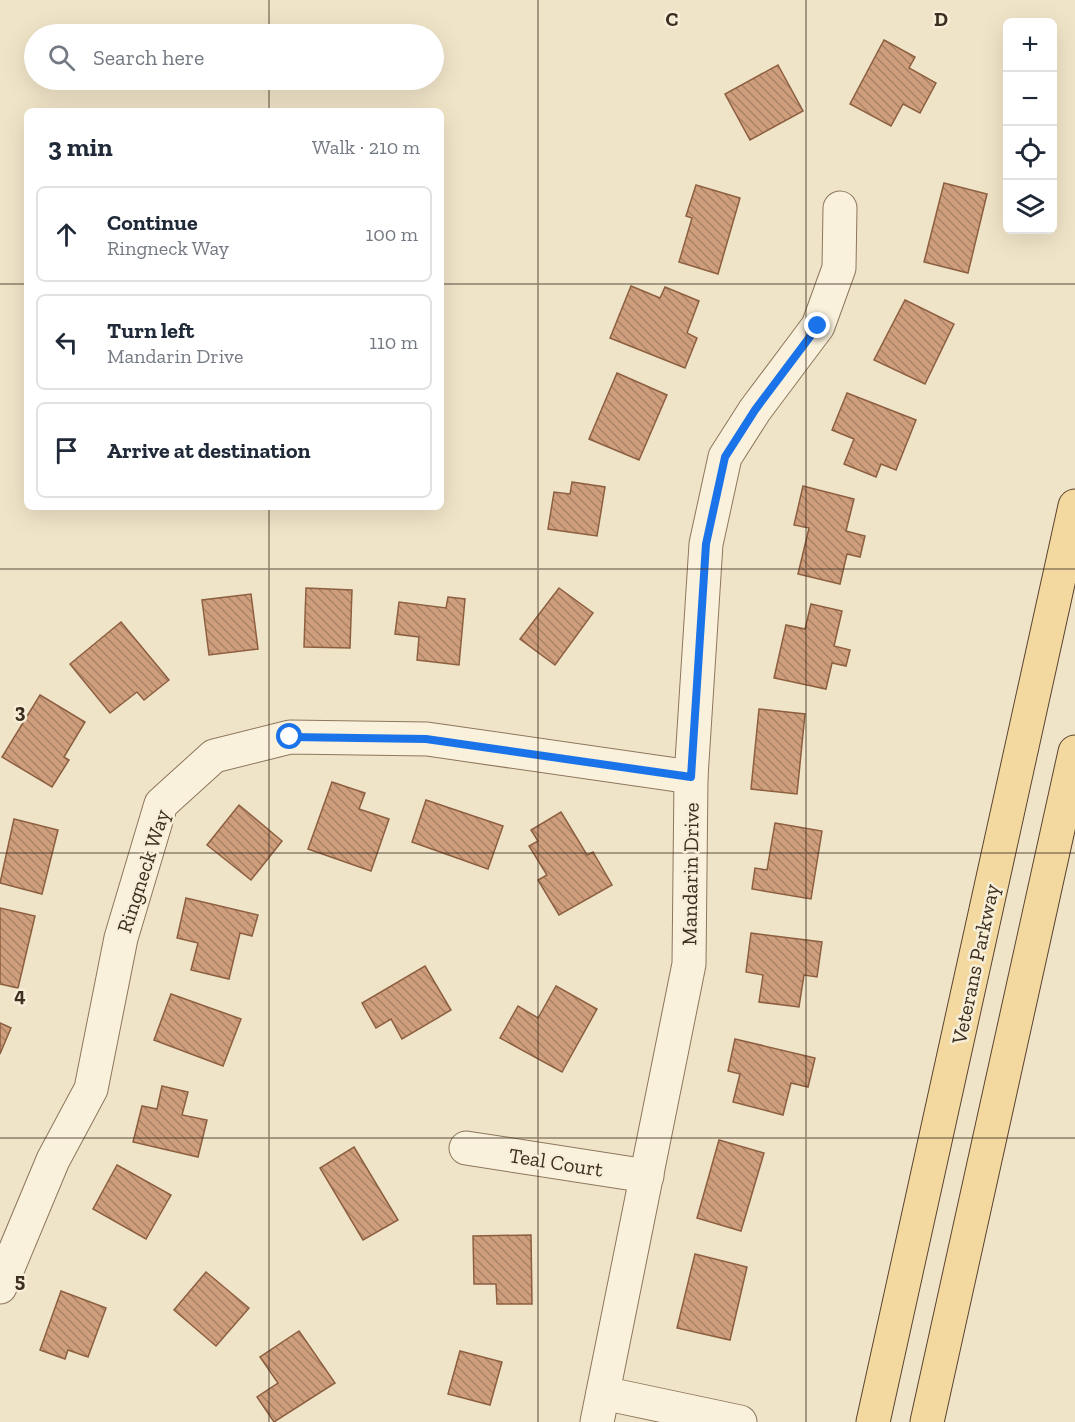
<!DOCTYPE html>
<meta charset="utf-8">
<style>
:root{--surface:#fff;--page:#f6f6f7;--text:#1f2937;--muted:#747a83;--line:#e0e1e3}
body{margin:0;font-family:"Zilla Slab",serif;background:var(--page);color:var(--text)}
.controls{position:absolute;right:18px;top:18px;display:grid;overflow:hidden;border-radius:9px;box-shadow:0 6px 24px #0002}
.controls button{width:54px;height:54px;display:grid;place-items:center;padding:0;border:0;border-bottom:2px solid var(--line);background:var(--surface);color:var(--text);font:30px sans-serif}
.stop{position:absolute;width:18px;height:18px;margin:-14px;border:4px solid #1a73e8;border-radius:50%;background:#fff}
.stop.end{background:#1a73e8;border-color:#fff;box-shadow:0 2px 6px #0008}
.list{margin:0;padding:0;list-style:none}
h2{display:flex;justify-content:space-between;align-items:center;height:78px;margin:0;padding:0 24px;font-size:26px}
h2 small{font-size:20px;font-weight:400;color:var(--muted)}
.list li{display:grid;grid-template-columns:39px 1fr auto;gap:18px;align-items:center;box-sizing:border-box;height:96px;margin:0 12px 12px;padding:0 12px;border:2px solid var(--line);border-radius:9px}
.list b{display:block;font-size:22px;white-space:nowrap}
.list p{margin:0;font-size:20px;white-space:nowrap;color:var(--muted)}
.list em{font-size:20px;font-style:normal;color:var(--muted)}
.icon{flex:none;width:33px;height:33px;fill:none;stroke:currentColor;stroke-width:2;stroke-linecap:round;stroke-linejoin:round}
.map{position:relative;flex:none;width:1075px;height:1422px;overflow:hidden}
.search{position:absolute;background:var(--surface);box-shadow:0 6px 24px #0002;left:24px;top:24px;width:420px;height:66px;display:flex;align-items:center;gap:15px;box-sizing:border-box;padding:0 21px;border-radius:33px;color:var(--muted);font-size:22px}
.panel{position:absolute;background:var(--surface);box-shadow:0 6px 24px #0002;left:24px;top:108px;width:420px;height:402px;border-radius:9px}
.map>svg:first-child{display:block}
.building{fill:url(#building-back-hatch);stroke:#8d5f41;stroke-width:1.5}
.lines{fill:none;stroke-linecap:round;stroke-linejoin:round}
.minor-casing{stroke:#8d765c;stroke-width:35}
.major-casing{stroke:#5b4430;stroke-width:35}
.minor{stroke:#faf1dc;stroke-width:33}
.major{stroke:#f3d9a0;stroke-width:33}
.route{stroke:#1a73e8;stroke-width:8}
.grid{fill:none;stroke:#3d2e20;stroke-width:1.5;stroke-opacity:0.55}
.labels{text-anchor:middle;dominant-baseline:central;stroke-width:5;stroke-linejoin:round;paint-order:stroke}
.street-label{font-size:21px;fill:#3d2e20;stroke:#f7eed8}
.grid-label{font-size:20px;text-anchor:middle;font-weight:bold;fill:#3d2e20;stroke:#f7eed8;stroke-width:5;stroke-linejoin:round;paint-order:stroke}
</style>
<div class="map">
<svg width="1075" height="1422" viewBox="0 0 1075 1422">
<defs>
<pattern id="building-back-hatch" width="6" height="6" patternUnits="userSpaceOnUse" patternTransform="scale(1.5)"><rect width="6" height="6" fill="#cf9f7d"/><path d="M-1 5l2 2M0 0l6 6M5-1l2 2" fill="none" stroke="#a98266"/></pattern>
</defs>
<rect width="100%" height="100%" fill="#f0e4c8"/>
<g class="building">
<path d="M884,40L915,57L909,68L936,83L920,113L903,104L891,126L850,104Z"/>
<path d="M778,65L803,111L750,140L725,94Z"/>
<path d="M944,183L987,194L968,273L924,262Z"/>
<path d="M696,185L740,198L718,274L679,262L692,218L686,216Z"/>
<path d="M631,286L660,298L665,287L699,301L687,333L697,338L685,368L610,338Z"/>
<path d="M905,300L954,324L925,384L874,360Z"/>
<path d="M617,373L667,395L639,460L589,439Z"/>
<path d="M847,393L916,420L896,470L881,464L876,477L844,464L854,439L832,430Z"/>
<path d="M572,482L605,487L597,536L548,529L554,492L570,494Z"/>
<path d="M803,486L854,499L846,531L865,536L860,557L847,554L840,584L798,574L809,528L794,525Z"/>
<path d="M306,588L352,590L350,648L304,647Z"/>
<path d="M559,588L593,613L555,665L520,639Z"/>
<path d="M251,594L258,649L209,655L202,600Z"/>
<path d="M448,597L465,599L459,665L417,660L419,637L395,634L399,602L446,608Z"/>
<path d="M811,604L842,611L834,646L850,650L846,666L832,663L826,689L774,678L786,625L805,629Z"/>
<path d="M121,622L169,680L144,700L137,692L110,713L70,664Z"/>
<path d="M40,695L85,722L64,757L69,760L52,787L2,757Z"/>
<path d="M759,709L805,714L797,794L751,789Z"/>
<path d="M332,782L365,793L359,809L389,819L371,871L308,849Z"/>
<path d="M426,800L503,826L488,869L412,842Z"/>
<path d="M239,805L282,841L251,880L207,845Z"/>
<path d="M561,812L587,855L593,852L612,885L559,915L538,880L547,875L529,846L538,841L531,830Z"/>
<path d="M14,819L58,830L42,894L0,883Z"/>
<path d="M775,823L822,831L811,899L752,889L755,868L767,870Z"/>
<path d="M186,898L258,915L252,936L240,933L229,979L191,970L198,943L177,938Z"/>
<path d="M0,908L35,916L18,988L0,984Z"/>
<path d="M751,933L822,942L817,977L804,975L799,1007L759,1002L763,975L746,972Z"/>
<path d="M425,966L451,1010L402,1039L391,1019L376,1028L362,1003Z"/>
<path d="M556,986L597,1009L562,1072L500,1038L518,1006L538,1018Z"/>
<path d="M171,994L241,1019L223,1066L154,1040Z"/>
<path d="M0,1023L11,1028L0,1054Z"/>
<path d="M735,1039L815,1058L808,1087L791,1083L783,1115L733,1102L740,1074L728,1071Z"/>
<path d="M162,1086L188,1092L182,1115L207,1120L198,1157L133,1142L142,1106L157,1109Z"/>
<path d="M719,1140L764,1153L741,1231L697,1218Z"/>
<path d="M354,1147L398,1220L363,1240L320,1168Z"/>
<path d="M117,1165L171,1195L146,1239L93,1209Z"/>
<path d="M531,1235L532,1304H497L496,1284H474L473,1236Z"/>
<path d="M695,1254L747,1267L730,1340L677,1328Z"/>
<path d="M206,1272L249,1308L216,1346L174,1310Z"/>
<path d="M61,1291L106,1308L88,1357L68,1350L65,1359L40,1350Z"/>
<path d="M299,1331L335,1383L274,1422L257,1397L278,1383L260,1357Z"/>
<path d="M460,1351L502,1362L490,1405L448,1394Z"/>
</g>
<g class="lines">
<defs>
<g id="minor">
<path d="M466,1148L647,1176"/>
<path d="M0,1287L53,1160L91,1089L121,938L161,804L214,756L290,737L427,739L691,777"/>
<path d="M603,1393L740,1422"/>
<path d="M597,1422L689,964L691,777L706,544L725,457L755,410L818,326L839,268L840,208"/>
</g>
<g id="major">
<path d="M873,1422L1075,506"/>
<path d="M927,1422L1075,752"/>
</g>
</defs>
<use href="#minor" class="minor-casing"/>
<use href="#major" class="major-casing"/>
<use href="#minor" class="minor"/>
<use href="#major" class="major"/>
</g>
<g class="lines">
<path class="route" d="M290,737L426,739L691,777L706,544L725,457L755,410L818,326"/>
</g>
<path class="grid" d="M269,0V34M538,0V1422M806,0V1422M269,80V111M0,284H27M441,284H1075M269,507V1422M0,569H1075M0,853H1075M0,1138H1075"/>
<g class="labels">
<g class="street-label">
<text transform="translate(143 871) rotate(-72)">Ringneck Way</text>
<text transform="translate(690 874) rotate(-89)">Mandarin Drive</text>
<text transform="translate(975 964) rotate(-78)">Veterans Parkway</text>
<text transform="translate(556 1162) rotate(9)">Teal Court</text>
</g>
</g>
<g class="grid-label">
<text x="672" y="26">C</text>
<text x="941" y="26">D</text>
<text x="20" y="718">3</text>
<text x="20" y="1002">4</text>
<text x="20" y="1287">5</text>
</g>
</svg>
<div class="controls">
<button>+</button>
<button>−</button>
<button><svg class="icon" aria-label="locate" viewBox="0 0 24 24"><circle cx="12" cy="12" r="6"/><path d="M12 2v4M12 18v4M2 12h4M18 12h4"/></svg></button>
<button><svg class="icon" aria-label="layers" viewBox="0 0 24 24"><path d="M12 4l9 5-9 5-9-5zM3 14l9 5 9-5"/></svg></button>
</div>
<div class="stop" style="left:290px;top:737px"></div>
<div class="stop end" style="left:818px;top:326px"></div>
<div class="search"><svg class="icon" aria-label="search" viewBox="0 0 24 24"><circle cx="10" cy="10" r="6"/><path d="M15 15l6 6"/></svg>Search here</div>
<section class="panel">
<h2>3 min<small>Walk · 210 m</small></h2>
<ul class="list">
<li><svg class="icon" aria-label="ahead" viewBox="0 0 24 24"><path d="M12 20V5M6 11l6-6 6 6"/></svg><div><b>Continue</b><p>Ringneck Way</p></div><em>100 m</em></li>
<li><svg class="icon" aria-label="left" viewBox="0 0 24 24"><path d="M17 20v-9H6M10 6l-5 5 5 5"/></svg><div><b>Turn left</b><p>Mandarin Drive</p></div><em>110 m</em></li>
<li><svg class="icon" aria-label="arrive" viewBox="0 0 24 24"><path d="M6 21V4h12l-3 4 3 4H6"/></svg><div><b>Arrive at destination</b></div></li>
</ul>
</section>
</div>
